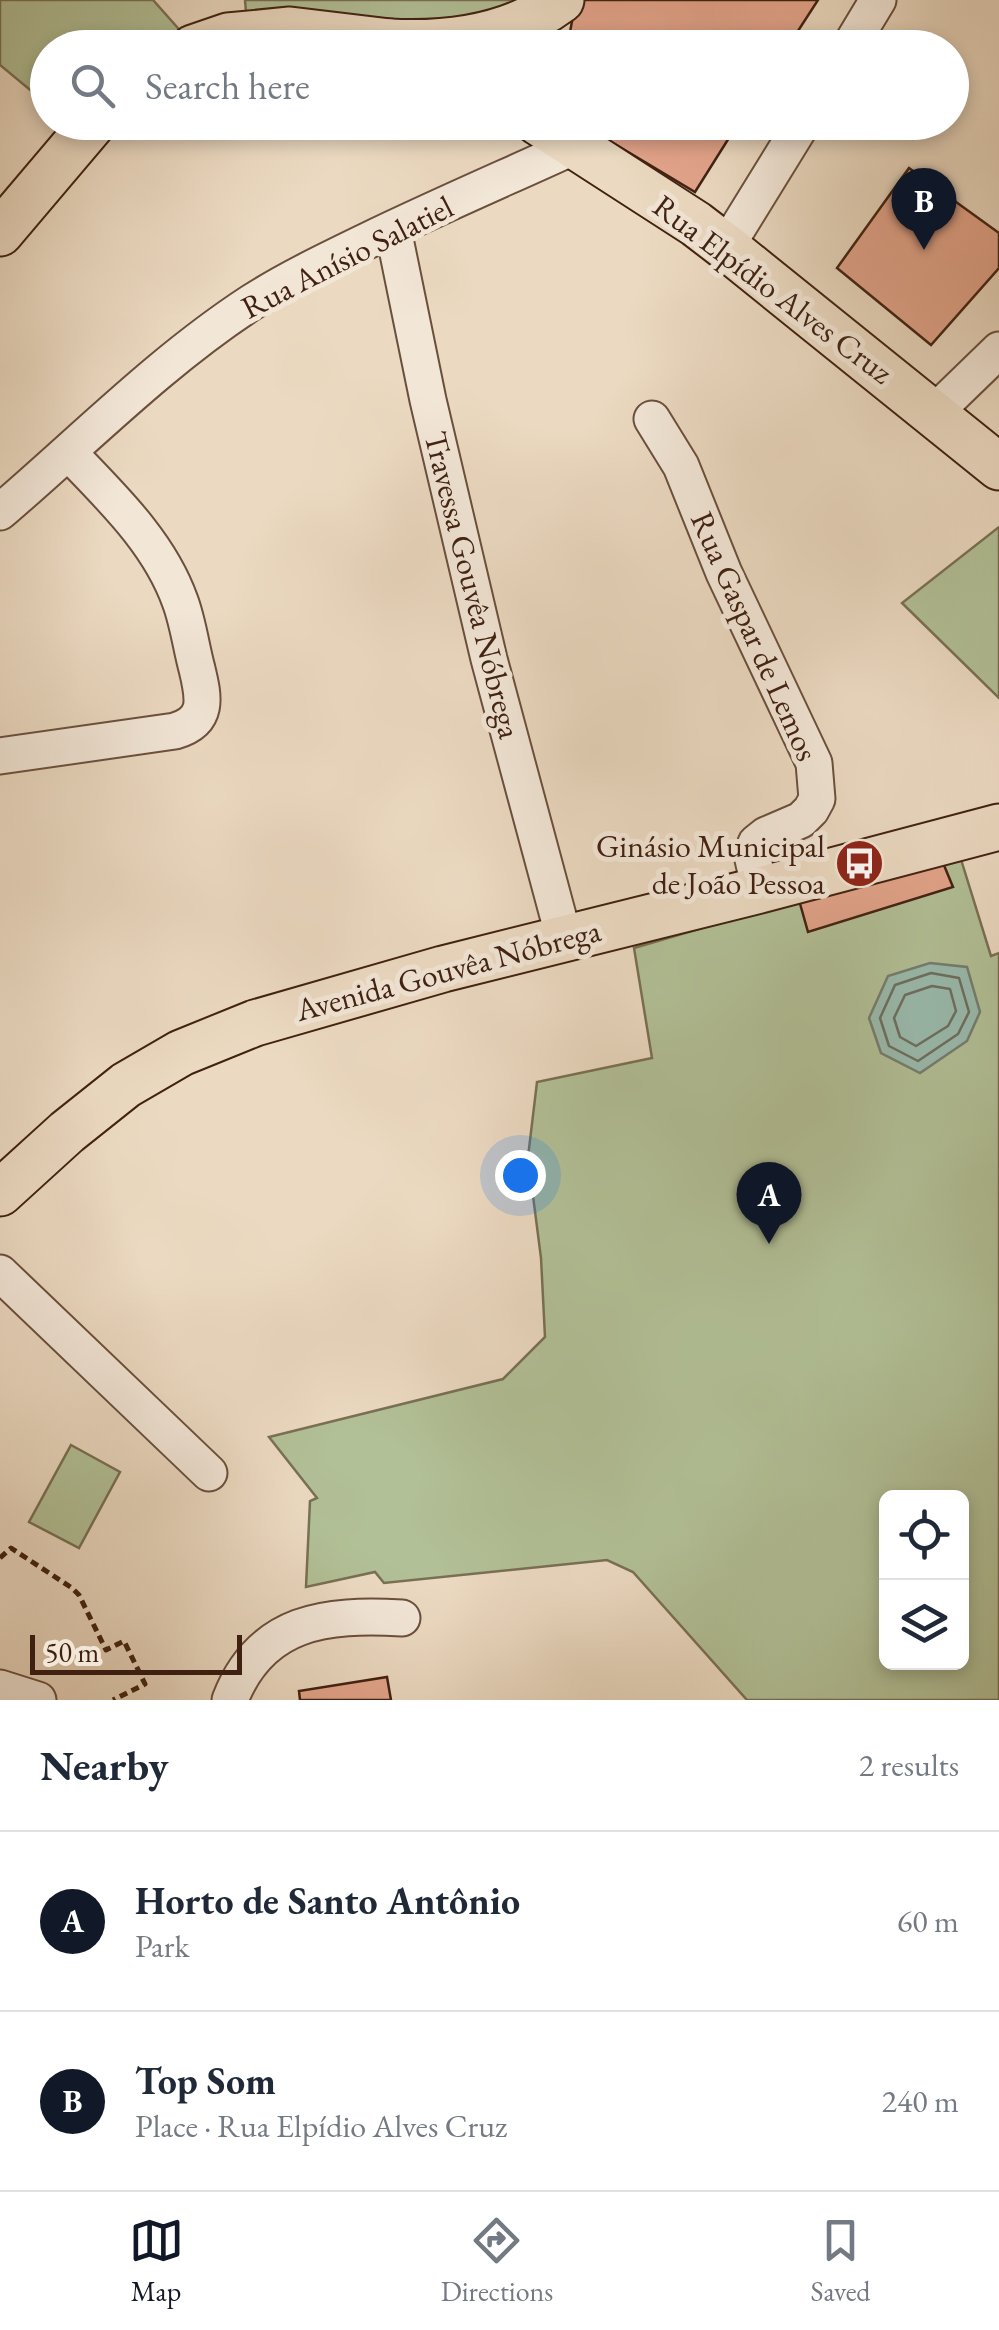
<!DOCTYPE html>
<meta charset="utf-8">
<style>
:root{--surface:#fff;--page:#f2f2f3;--text:#1f2937;--muted:#747a83;--line:#e0e1e3;--accent:#111827}
body{margin:0;font-family:"EB Garamond",serif;background:var(--page);color:var(--text)}
.controls{position:absolute;right:30px;bottom:30px;display:grid;overflow:hidden;border-radius:15px;box-shadow:0 5px 15px #0003}
.controls button{width:90px;height:90px;display:grid;place-items:center;padding:0;border:0;border-bottom:2px solid var(--line);background:var(--surface);color:var(--text);font:50px sans-serif}
.scale{position:absolute;left:30px;bottom:25px;width:212px;box-sizing:border-box;padding-left:10px;border:5px solid #402111;border-top:0;font-size:28px;line-height:35px;white-space:nowrap;color:#402111;-webkit-text-stroke:8px #f2e6d7;paint-order:stroke}
.you{position:absolute;left:520px;top:1175px;width:35px;height:35px;margin:-25px;border:8px solid #fff;border-radius:50%;background:#1a73e8;box-shadow:0 0 0 15px #1a73e833}
.badge{display:grid;place-items:center;width:65px;height:65px;border-radius:50%;background:var(--accent);color:#fff;font-size:32px;font-weight:700}
.pin{position:absolute;translate:-50% -82px;filter:drop-shadow(0 2px 5px #0008)}
.pin::after{content:'';position:absolute;top:52px;width:35px;height:30px;background:inherit;clip-path:polygon(0 0,100% 0,50% 100%)}
.list{margin:0;padding:0;list-style:none}
h2{display:flex;justify-content:space-between;align-items:center;height:130px;margin:0;padding:0 40px;font-size:42px}
h2 small{font-size:32px;font-weight:400;color:var(--muted)}
.list li{display:grid;grid-template-columns:65px 1fr auto;gap:30px;align-items:center;box-sizing:border-box;height:180px;padding:0 40px;border-top:2px solid var(--line)}
.list b{display:block;font-size:38px;white-space:nowrap}
.list p{margin:0;font-size:32px;white-space:nowrap;color:var(--muted)}
.list em{font-size:32px;font-style:normal;color:var(--muted)}
.icon{flex:none;width:55px;height:55px;fill:none;stroke:currentColor;stroke-width:2;stroke-linecap:round;stroke-linejoin:round}
.map{position:relative;flex:none;width:999px;height:1700px;overflow:hidden}
.search{position:absolute;background:var(--surface);box-shadow:0 5px 15px #0003;left:30px;right:30px;top:30px;height:110px;display:flex;align-items:center;gap:25px;box-sizing:border-box;padding:0 35px;border-radius:55px;color:var(--muted);font-size:38px}
.sheet{height:490px;background:var(--surface)}
nav{display:flex;justify-content:space-around;align-items:center;box-sizing:border-box;height:140px;border-top:2px solid var(--line);background:var(--surface);font-size:28px;color:var(--muted)}
nav a{display:grid;justify-items:center;gap:5px}
nav .on{color:var(--accent)}
.map>svg:first-child{display:block}
.green{fill:#b2c097;stroke:#797054;stroke-width:2.5;fill-rule:evenodd}
.water{fill:#99bbae;stroke:#757d6f;stroke-width:2.5}
.lines{fill:none;stroke-linecap:round;stroke-linejoin:round}
.shore{stroke:#6c6e60;stroke-width:2.5}
.building{fill:#e3a48b;stroke:#402111;stroke-width:2.5}
.minor-casing{stroke:#6b4f3d;stroke-width:39}
.major-casing{stroke:#402111;stroke-width:49}
.path{stroke:#402111;stroke-width:5;stroke-dasharray:8 5;stroke-linecap:butt}
.minor{stroke:#f2e6d7;stroke-width:35}
.major{stroke:#ebd9c1;stroke-width:45}
.labels{text-anchor:middle;dominant-baseline:central;stroke-width:10;stroke-linejoin:round;paint-order:stroke}
.street-label{font-size:32px;fill:#402111;stroke:#f2e6d7}
.poi-label{font-size:32px;fill:#402111;stroke:#f2e6d7;text-anchor:end}
</style>
<div class="map">
<svg width="999" height="1700" viewBox="0 0 999 1700">
<rect width="100%" height="100%" fill="#ebd9c1"/>
<filter id="stains"><feTurbulence type="fractalNoise" baseFrequency=".002" numOctaves="4"/><feColorMatrix values="0 0 0 0 .2 0 0 0 0 .09 0 0 0 0 .02 0 0 0 .5 -.17"/></filter>
<radialGradient id="worn" r=".72"><stop offset=".6" stop-color="#630" stop-opacity="0"/><stop offset="1" stop-color="#630" stop-opacity=".3"/></radialGradient>
<g class="green">
<path d="M0,0H153L185,36L163,47L48,48L47,104L0,65Z"/>
<path d="M245,0H537L530,48L413,47L247,24Z"/>
<path d="M999,527V698L902,603Z"/>
<path d="M959,853L991,956L999,953V1700H747L633,1572L607,1560L384,1583L375,1572L306,1587L310,1501L317,1498L269,1437L503,1379L545,1337L541,1258L528,1157L537,1082L652,1058L634,948ZM886,1498H962V1662H886Z"/>
<path d="M71,1445L120,1472L79,1548L29,1522Z"/>
</g>
<path class="water" d="M930,963L967,967L980,1012L967,1041L920,1073L881,1053L869,1018L888,976Z"/>
<g class="lines">
<g class="shore">
<path d="M931,973L959,978L969,1012L958,1034L918,1061L889,1046L880,1018L895,985Z"/>
<path d="M932,986L950,989L956,1011L948,1026L916,1046L900,1037L894,1018L905,995Z"/>
</g>
</g>
<g class="building">
<path d="M576,0H818L787,48H567Z"/>
<path d="M578,122H739L695,192Z"/>
<path d="M909,168L999,233V268L931,345L837,268Z"/>
<path d="M941,858L953,887L808,932L799,900Z"/>
<path d="M387,1677L391,1700H300L299,1691Z"/>
</g>
<g class="lines">
<defs>
<g id="minor">
<path d="M849,48L878,0"/>
<path d="M393,229L428,400L489,659L564,938"/>
<path d="M726,247L803,122"/>
<path d="M934,413L999,350"/>
<path d="M652,419L681,466L724,573L814,763L817,799L811,810L801,820L766,835L756,843L752,855L760,890"/>
<path d="M0,512C83,441 160,362 252,302C288,279 328,260 367,241C435,208 505,178 575,146"/>
<path d="M0,756L175,731C209,721 204,698 197,669C191,647 188,622 180,601C159,542 111,497 69,453"/>
<path d="M0,1273L209,1473"/>
<path d="M0,1688L38,1700"/>
<path d="M230,1700C261,1620 326,1614 402,1618"/>
</g>
<g id="major">
<path d="M390,42C450,45 512,37 561,0"/>
<path d="M193,48L228,36L290,30L390,42L404,48"/>
<path d="M538,122L696,224L726,247L999,467"/>
<path d="M0,233L94,122"/>
<path d="M0,1193L67,1132L126,1085L181,1053L255,1023L443,969L760,890L999,827"/>
</g>
</defs>
<use href="#minor" class="minor-casing"/>
<use href="#major" class="major-casing"/>
<path class="path" d="M0,1558L11,1548L72,1588L79,1595L106,1650L124,1641L145,1684L113,1700"/>
<use href="#minor" class="minor"/>
<use href="#major" class="major"/>
</g>
<defs>
<symbol id="bus-disc" viewBox="-11 -11 22 22"><circle r="9.5" fill="#8f2418" stroke="#f2e6d7"/><path d="M-5-6H5V4H4V6H2V4H-2V6H-4V4H-5ZM-3.5-4V0h7V-4ZM-3.5 1.2v1.5H-2V1.2ZM2 1.2v1.5H3.5V1.2Z" fill="#fff"/></symbol>
</defs>
<g fill-rule="evenodd">
<use href="#bus-disc" x="832" y="836" width="55" height="55"/>
</g>
<g class="labels">
<g class="street-label">
<text transform="translate(347 257) rotate(-27)">Rua Anísio Salatiel</text>
<text transform="translate(773 289) rotate(37)">Rua Elpídio Alves Cruz</text>
<text transform="translate(473 585) rotate(76)">Travessa Gouvêa Nóbrega</text>
<text transform="translate(755 636) rotate(66)">Rua Gaspar de Lemos</text>
<text transform="translate(448 970) rotate(-15)">Avenida Gouvêa Nóbrega</text>
</g>
<g class="poi-label">
<text x="825" y="846">Ginásio Municipal<tspan x="825" dy="37">de João Pessoa</tspan></text>
</g>
</g>
<rect width="100%" height="100%" filter="url(#stains)"/>
<rect width="100%" height="100%" fill="url(#worn)"/>
</svg>
<div class="controls">
<button><svg class="icon" aria-label="locate" viewBox="0 0 24 24"><circle cx="12" cy="12" r="6"/><path d="M12 2v4M12 18v4M2 12h4M18 12h4"/></svg></button>
<button><svg class="icon" aria-label="layers" viewBox="0 0 24 24"><path d="M12 4l9 5-9 5-9-5zM3 14l9 5 9-5"/></svg></button>
</div>
<div class="scale">50 m</div>
<div class="you"></div>
<div class="pin badge" style="left:769px;top:1244px">A</div>
<div class="pin badge" style="left:924px;top:250px">B</div>
<div class="search"><svg class="icon" aria-label="search" viewBox="0 0 24 24"><circle cx="10" cy="10" r="6"/><path d="M15 15l6 6"/></svg>Search here</div>
</div>
<section class="sheet">
<h2>Nearby<small>2 results</small></h2>
<ul class="list">
<li><span class="badge">A</span><div><b>Horto de Santo Antônio</b><p>Park</p></div><em>60 m</em></li>
<li><span class="badge">B</span><div><b>Top Som</b><p>Place · Rua Elpídio Alves Cruz</p></div><em>240 m</em></li>
</ul>
</section>
<nav>
<a class="on"><svg class="icon" aria-label="map" viewBox="0 0 24 24"><path d="M3 6l6-2 6 2 6-2v14l-6 2-6-2-6 2zM9 4v14M15 6v14"/></svg>Map</a>
<a><svg class="icon" aria-label="directions" viewBox="0 0 24 24"><path d="M12 3l9 9-9 9-9-9zM9 14v-3h6M13 9l2 2-2 2"/></svg>Directions</a>
<a><svg class="icon" aria-label="saved" viewBox="0 0 24 24"><path d="M7 4h10v16l-5-4-5 4z"/></svg>Saved</a>
</nav>
